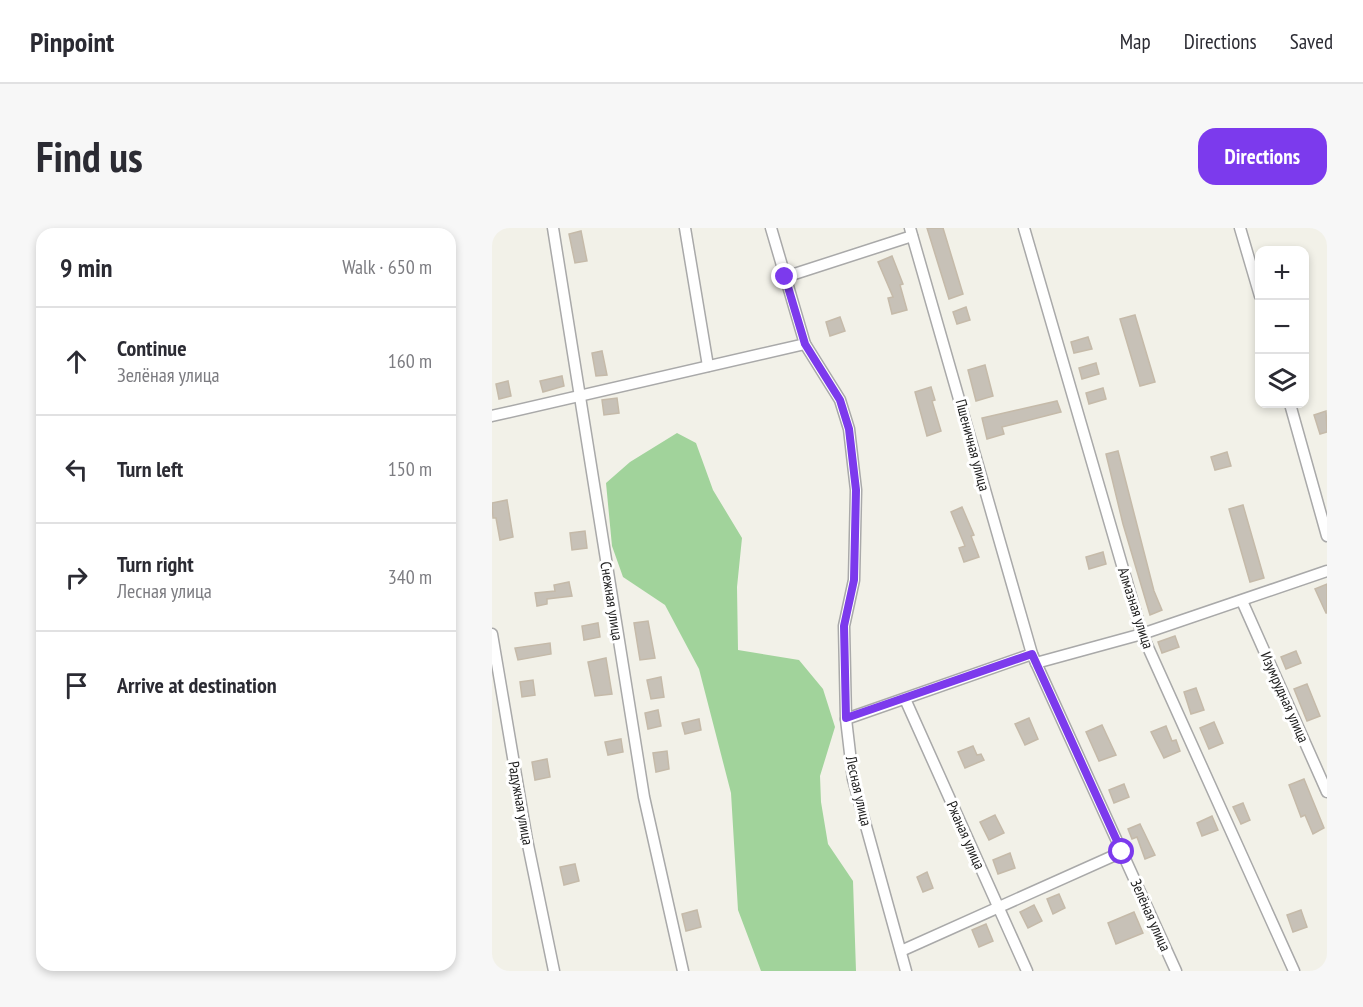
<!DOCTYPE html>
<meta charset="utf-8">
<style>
:root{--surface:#fff;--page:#f7f7f7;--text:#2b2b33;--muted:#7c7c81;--line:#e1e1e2;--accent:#7c3aed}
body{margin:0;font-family:"PT Sans Narrow",sans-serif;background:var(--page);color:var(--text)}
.controls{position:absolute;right:18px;top:18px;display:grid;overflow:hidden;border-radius:12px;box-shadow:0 3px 9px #0003}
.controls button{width:54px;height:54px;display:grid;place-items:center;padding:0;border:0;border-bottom:2px solid var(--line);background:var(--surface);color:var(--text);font:30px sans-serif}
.stop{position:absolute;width:18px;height:18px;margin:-14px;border:4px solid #7c3aed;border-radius:50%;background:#fff}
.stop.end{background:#7c3aed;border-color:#fff;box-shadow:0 2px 6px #0008}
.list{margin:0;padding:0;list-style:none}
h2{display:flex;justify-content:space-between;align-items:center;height:78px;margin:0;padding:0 24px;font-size:26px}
h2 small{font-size:20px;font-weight:400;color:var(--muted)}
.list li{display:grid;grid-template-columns:39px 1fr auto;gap:18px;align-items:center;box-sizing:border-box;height:108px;padding:0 24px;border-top:2px solid var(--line)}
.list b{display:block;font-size:22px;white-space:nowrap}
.list p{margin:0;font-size:20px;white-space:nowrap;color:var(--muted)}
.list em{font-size:20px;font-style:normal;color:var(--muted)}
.icon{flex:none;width:33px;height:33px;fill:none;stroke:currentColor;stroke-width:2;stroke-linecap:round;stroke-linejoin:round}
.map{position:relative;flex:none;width:835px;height:743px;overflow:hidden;border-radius:18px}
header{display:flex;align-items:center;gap:36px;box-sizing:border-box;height:84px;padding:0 30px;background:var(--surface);border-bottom:2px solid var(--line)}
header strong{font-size:28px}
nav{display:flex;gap:33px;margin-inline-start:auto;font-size:21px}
.intro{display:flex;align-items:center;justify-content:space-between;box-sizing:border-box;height:144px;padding:0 36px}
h1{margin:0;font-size:42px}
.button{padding:15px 27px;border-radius:18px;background:var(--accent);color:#fff;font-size:21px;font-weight:700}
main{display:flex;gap:36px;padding:0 36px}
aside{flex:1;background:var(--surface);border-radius:18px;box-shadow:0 3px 9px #0003}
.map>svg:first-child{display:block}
.forest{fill:#a1d39b}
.building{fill:#c7c1b7;stroke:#c5baa9;stroke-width:1.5}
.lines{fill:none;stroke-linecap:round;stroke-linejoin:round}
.minor-casing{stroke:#a9a9a9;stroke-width:13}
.minor{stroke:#fff;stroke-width:10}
.route{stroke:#7c3aed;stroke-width:8}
.labels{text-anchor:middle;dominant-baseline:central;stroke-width:6;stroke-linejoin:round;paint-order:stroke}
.street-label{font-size:15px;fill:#222;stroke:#fff}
</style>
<header>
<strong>Pinpoint</strong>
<nav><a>Map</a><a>Directions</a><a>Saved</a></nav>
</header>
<div class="intro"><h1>Find us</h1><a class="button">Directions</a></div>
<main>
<aside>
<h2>9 min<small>Walk · 650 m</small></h2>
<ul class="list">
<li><svg class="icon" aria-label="ahead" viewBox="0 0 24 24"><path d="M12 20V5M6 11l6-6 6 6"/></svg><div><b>Continue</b><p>Зелёная улица</p></div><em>160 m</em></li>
<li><svg class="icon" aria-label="left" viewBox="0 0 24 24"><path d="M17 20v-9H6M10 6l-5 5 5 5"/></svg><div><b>Turn left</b></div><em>150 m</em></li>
<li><svg class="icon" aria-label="right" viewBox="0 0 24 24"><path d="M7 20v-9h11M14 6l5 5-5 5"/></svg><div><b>Turn right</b><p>Лесная улица</p></div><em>340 m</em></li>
<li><svg class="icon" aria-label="arrive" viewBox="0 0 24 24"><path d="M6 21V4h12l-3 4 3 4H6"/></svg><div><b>Arrive at destination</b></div></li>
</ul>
</aside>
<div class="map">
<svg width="835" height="743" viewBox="0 0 835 743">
<rect width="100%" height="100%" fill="#f2f1e8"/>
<path class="forest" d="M185,205L204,215L221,262L250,310L245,359L246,422L307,432L331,461L343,499L328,548L329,574L336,616L361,653L364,743H269L246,682L239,565L207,441L173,377L131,349L120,318L114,255L138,234Z"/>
<g class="building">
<path d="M435,0H451L471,66L457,71Z"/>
<path d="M89,3L95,33L83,35L77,6Z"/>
<path d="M400,28L411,56L408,57L415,82L400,86L396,70L401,69L386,34Z"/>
<path d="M474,79L478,92L465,96L461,84Z"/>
<path d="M643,87L663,154L648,158L628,91Z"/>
<path d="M348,89L353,103L338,108L334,94Z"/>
<path d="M596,109L600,121L582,125L579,114Z"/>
<path d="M110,123L115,147L104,148L100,125Z"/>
<path d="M604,135L607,146L590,151L587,140Z"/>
<path d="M493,137L501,168L484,173L476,142Z"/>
<path d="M70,148L72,158L51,164L48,153Z"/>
<path d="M16,153L19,168L7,171L4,156Z"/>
<path d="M439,159L443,172L440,173L449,203L435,208L423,164Z"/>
<path d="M611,160L614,171L597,176L594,165Z"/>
<path d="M125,170L127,185L112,187L110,172Z"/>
<path d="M565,173L569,184L510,199L512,206L495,211L490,190Z"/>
<path d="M834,183L835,204L828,206L822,187Z"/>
<path d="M626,223L662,363L670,382L658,387L631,296L614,226Z"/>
<path d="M735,224L739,238L723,242L719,229Z"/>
<path d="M15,272L21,309L8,312L4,290H1L0,275Z"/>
<path d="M751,277L772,350L758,354L737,281Z"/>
<path d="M470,279L482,307L479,308L487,329L472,334L467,320L473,318L459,284Z"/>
<path d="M93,303L95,320L80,322L78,305Z"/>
<path d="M611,324L614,336L597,341L594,329Z"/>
<path d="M77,354L80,368L55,371V376L45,378L43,365L63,363L62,357Z"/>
<path d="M835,356V385H834L823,361Z"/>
<path d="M156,393L163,430L148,432L142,395Z"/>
<path d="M106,395L108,409L92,412L90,398Z"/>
<path d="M683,408L687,419L670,425L666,414Z"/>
<path d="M58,415L59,426L26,432L23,420Z"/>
<path d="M804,423L809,435L794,441L789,429Z"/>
<path d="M114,430L120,466L103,468L96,434Z"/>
<path d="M169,449L172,469L159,471L155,452Z"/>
<path d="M41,452L43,467L30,469L28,454Z"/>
<path d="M815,456L828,488L815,493L802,461Z"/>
<path d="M704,460L712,482L699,486L692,464Z"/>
<path d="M166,482L169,498L156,501L153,485Z"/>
<path d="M537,490L546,511L533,517L523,496Z"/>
<path d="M207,491L209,502L193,506L190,495Z"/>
<path d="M722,494L731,515L717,521L708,500Z"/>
<path d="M610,497L624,527L607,533L594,504Z"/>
<path d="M674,498L680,513L684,512L688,523L672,530L659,504Z"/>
<path d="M129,511L131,524L116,527L113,514Z"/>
<path d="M481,518L485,527L489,526L492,532L473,540L466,524Z"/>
<path d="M175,523L177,541L164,544L161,525Z"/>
<path d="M55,531L58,549L43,552L40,534Z"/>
<path d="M812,551L832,600L821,606L813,587L809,589L797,557Z"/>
<path d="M632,556L637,569L622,575L617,562Z"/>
<path d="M751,575L758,592L749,596L741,579Z"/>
<path d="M503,587L512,605L497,612L488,594Z"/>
<path d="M720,588L726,602L710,608L705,595Z"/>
<path d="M648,596L663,627L653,631L645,609L640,611L636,601Z"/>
<path d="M518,625L523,640L506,646L501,632Z"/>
<path d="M83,636L87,653L72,657L68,639Z"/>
<path d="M435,644L441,660L431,664L425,649Z"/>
<path d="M567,666L573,680L561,686L555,671Z"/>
<path d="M542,677L550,693L536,700L528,684Z"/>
<path d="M205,682L209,699L194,703L190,686Z"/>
<path d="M809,682L815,699L801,704L795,687Z"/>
<path d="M642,684L651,705L624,716L616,695Z"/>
<path d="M494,696L501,713L487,719L480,702Z"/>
</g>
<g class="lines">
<defs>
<g id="minor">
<path d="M61,0L152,569L191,743"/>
<path d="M193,0L216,138"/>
<path d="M279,0L313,116L348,172L357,201L364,262L362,352L352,398L354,491L361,551L414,743"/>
<path d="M418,0L540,426L684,743"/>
<path d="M532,0L650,406L802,743"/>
<path d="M748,0L768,68"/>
<path d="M293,49L420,8"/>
<path d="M798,176L835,308"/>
<path d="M0,188L313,116"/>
<path d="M750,373L835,564"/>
<path d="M0,406L35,612L62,743"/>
<path d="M544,435L650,406L835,343"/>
<path d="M413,471L535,743"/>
<path d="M354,491L540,426"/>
<path d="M409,723L630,624"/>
</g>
</defs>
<use href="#minor" class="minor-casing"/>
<use href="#minor" class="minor"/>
</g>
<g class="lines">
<path class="route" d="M293,49L313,116L348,172L357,201L364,262L362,352L352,398L354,490L540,426L630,624"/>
</g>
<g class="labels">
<g class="street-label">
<text transform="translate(481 217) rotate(75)">Пшеничная улица</text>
<text transform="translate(120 373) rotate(81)">Снежная улица</text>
<text transform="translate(644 380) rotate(72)">Алмазная улица</text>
<text transform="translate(793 469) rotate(66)">Изумрудная улица</text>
<text transform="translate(367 563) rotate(77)">Лесная улица</text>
<text transform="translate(29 575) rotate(80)">Радужная улица</text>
<text transform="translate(474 607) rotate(66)">Ржаная улица</text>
<text transform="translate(659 687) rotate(66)">Зелёная улица</text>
</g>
</g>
</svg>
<div class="controls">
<button>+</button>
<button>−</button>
<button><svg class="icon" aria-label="layers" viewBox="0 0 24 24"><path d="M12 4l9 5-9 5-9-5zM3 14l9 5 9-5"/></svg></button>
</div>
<div class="stop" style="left:630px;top:624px"></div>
<div class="stop end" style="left:293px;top:49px"></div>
</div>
</main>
